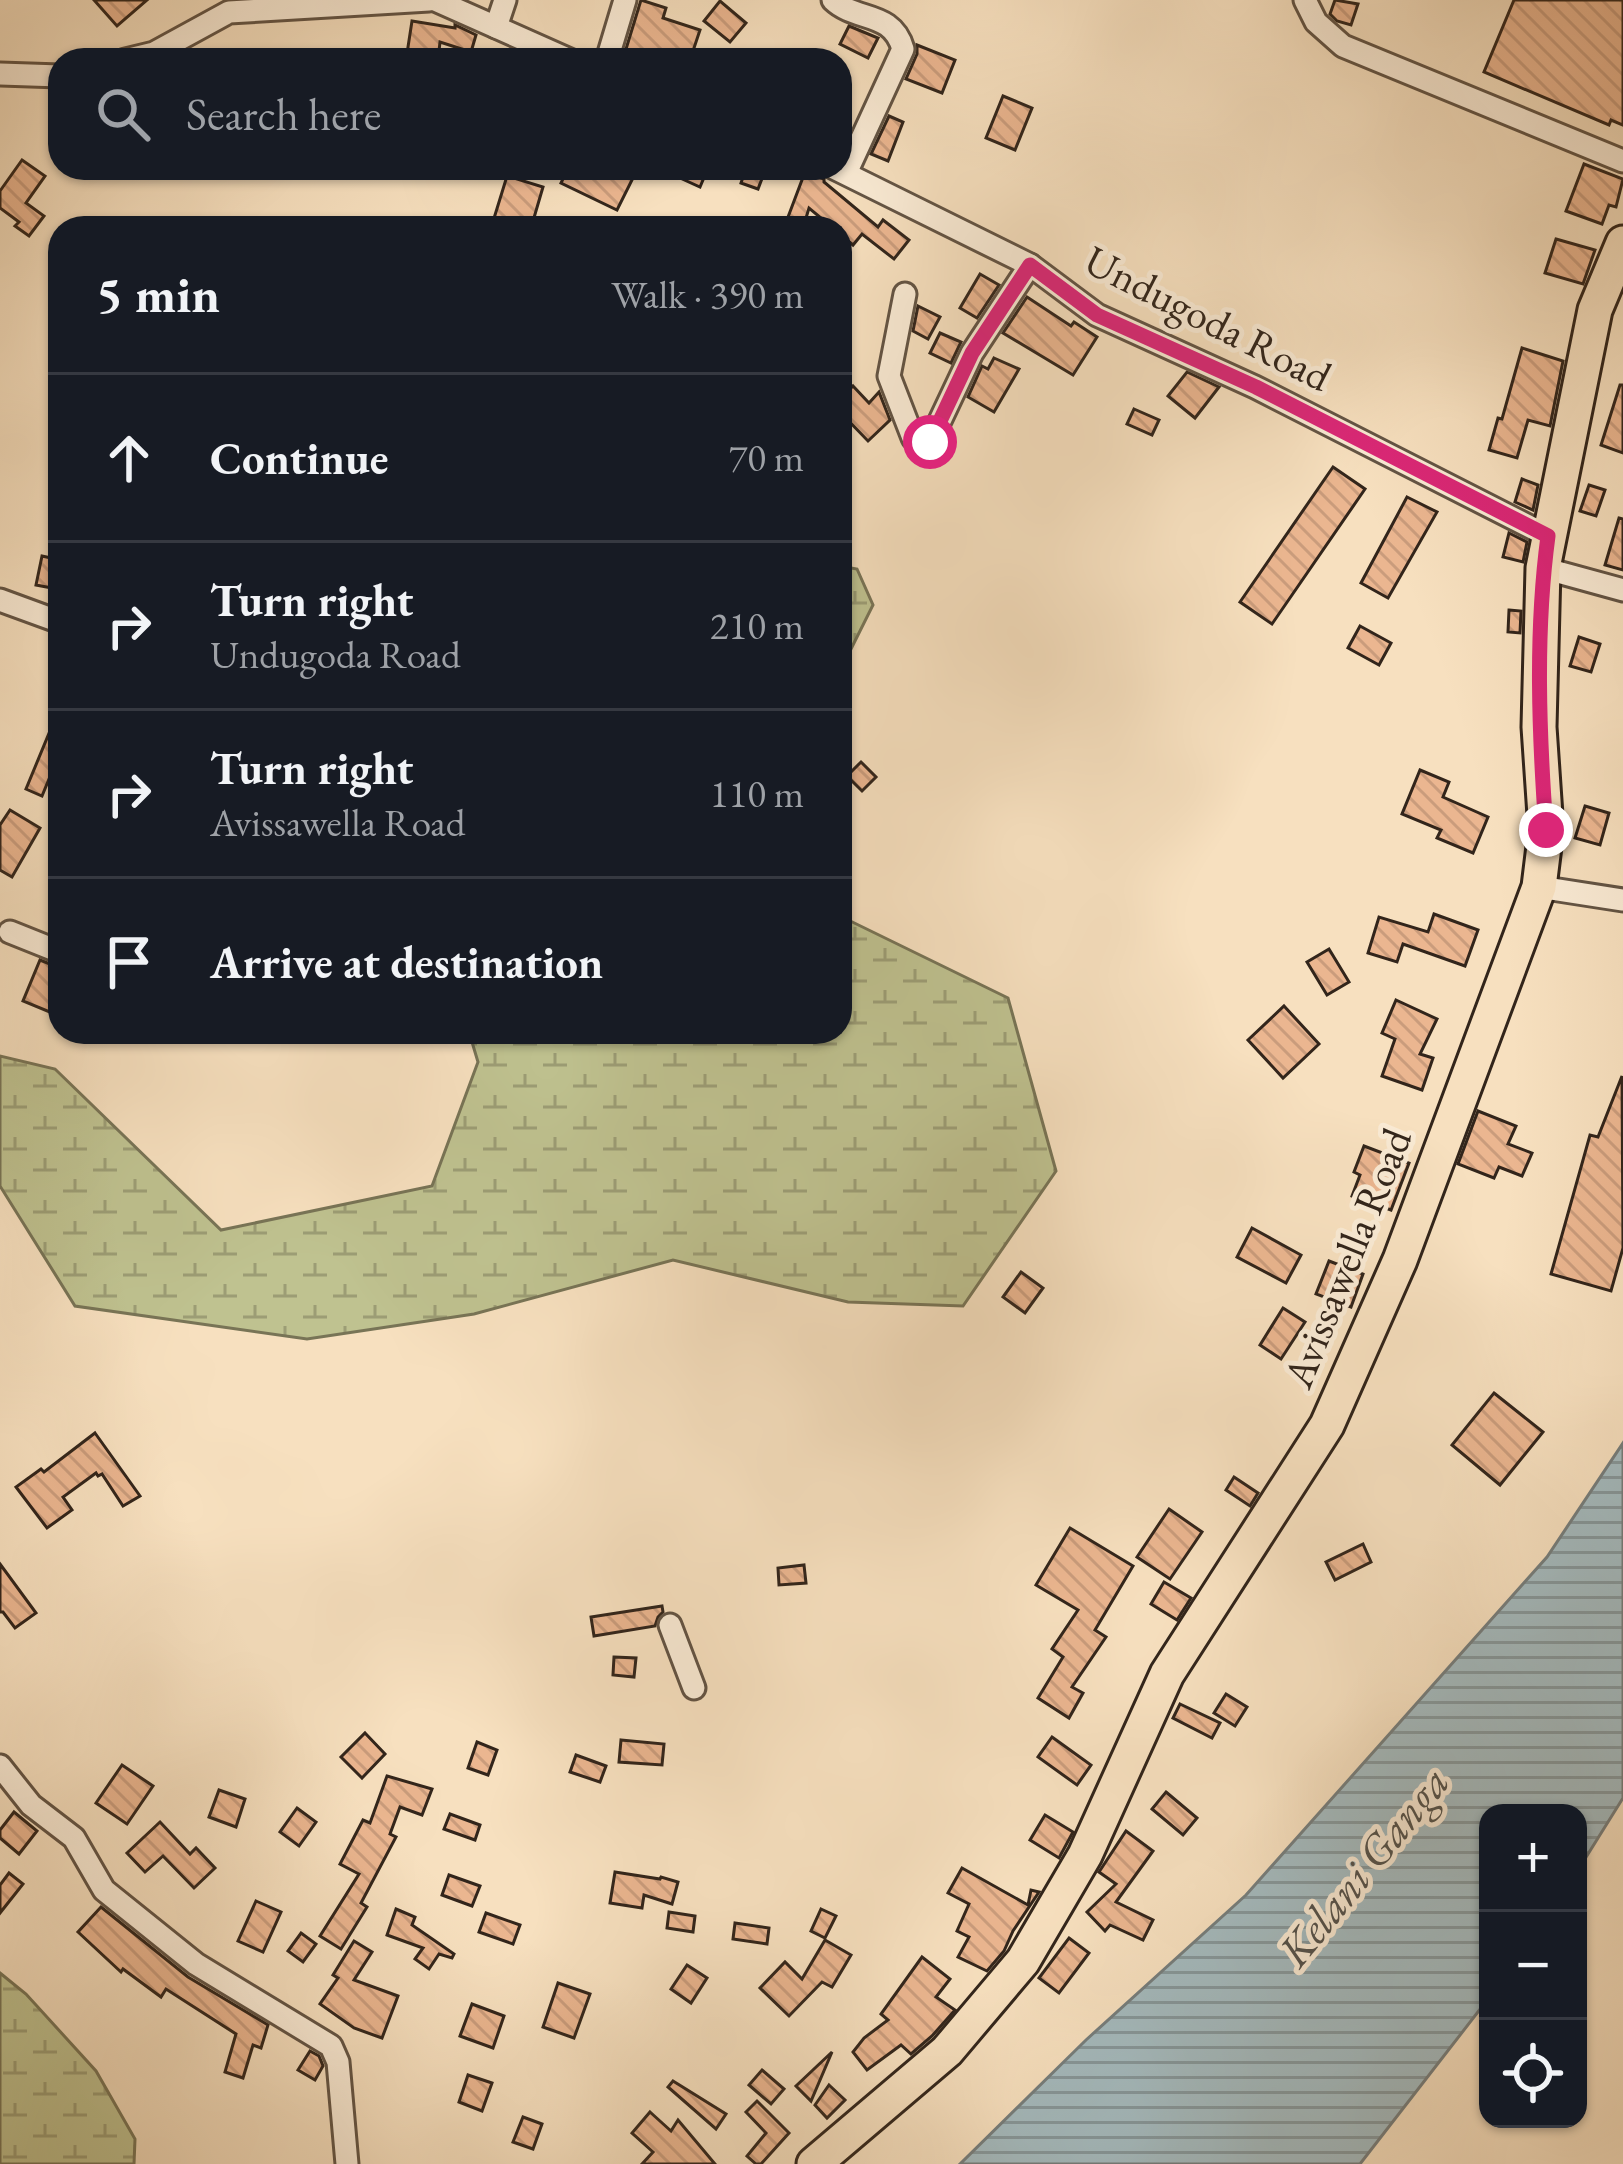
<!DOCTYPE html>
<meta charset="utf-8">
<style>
:root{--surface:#171b24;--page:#20242c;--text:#f1f3f6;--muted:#9ea1a6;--line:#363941}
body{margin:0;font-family:"EB Garamond",serif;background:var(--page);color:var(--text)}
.controls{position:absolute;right:36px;bottom:36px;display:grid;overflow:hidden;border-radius:24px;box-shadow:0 3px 9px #0004}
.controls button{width:108px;height:108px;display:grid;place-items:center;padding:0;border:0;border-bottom:3px solid var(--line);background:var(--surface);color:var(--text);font:60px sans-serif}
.stop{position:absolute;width:36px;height:36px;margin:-27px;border:9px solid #db2777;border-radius:50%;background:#fff}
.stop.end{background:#db2777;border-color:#fff;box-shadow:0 3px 12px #0008}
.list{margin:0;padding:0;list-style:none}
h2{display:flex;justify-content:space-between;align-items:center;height:156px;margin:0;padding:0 48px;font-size:51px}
h2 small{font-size:39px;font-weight:400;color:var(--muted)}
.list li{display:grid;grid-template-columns:78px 1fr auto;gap:36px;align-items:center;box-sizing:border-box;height:168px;padding:0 48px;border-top:3px solid var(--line)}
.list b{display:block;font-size:45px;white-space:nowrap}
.list p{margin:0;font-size:39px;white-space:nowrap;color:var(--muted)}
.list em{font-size:39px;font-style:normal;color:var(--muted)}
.icon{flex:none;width:66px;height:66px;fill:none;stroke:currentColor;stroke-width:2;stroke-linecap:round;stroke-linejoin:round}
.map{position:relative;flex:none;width:1623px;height:2164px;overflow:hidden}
.search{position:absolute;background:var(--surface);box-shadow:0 3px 9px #0004;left:48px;top:48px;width:804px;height:132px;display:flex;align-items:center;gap:30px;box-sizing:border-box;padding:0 42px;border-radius:36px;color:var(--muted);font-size:45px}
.panel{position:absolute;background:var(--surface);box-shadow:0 3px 9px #0004;left:48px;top:216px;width:804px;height:828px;border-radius:36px}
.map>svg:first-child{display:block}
.wetland{fill:url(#wetland-marsh);stroke:#787456;stroke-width:3}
.water{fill:url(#water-rules);stroke:#767e7d;stroke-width:3}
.building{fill:url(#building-back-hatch);stroke:#32251b;stroke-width:3}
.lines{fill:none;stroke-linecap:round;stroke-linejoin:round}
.minor-casing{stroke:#635444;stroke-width:27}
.primary-casing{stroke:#32251b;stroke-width:39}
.minor{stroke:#faebd5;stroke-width:21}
.primary{stroke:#f7e0bf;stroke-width:33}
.route{stroke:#db2777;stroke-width:15}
.labels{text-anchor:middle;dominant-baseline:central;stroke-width:10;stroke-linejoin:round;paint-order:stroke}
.street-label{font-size:42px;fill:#32251b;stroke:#faebd5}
.water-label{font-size:45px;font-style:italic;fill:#54524c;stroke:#faebd5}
</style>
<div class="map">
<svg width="1623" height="2164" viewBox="0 0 1623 2164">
<defs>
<pattern id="wetland-marsh" width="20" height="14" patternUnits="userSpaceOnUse" patternTransform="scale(3)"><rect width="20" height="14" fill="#bfc290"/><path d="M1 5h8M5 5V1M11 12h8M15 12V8" fill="none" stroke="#9c9d75"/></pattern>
<pattern id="water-rules" width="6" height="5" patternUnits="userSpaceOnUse" patternTransform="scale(3)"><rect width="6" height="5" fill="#a4babe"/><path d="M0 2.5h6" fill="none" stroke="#86979a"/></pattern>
<pattern id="building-back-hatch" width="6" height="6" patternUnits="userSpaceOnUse" patternTransform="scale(3)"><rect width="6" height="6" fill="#ebb690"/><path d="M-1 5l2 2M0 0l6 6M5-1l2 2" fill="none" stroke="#ca9c7c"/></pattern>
</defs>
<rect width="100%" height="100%" fill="#f7e0bf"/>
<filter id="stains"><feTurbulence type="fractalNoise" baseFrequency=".00167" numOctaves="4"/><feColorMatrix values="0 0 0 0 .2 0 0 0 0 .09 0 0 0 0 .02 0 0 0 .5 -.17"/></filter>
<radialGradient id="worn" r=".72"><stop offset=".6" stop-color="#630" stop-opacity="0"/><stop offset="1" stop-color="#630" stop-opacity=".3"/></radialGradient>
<g class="wetland">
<path d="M840,566L857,569L873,605L840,671Z"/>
<path d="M840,916L1008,998L1056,1171L963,1306L848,1302L673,1260L474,1314L307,1339L75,1306L0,1186V1056L55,1069L221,1230L432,1186L478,1062L469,1032H840Z"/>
<path d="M0,1973L26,1994L96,2071L135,2139L134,2164H0Z"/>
</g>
<path class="water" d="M1623,1443V1798L1578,1870V1813H1488V1999L1360,2164H960L1086,2040L1246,1895L1547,1557Z"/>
<g class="building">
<path d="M94,0H147L117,26Z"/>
<path d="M641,0L666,8L663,18L700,30L690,60H658L626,49Z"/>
<path d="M1335,0L1358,4L1351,25L1337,21L1330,14Z"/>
<path d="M1514,0H1623V125L1611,120L1609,125L1484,72Z"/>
<path d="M720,1L746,23L730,42L704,21Z"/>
<path d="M412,21L455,28V25L476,35L471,52L440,42L438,60H406Z"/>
<path d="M849,26L878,38L868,58L840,44Z"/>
<path d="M917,45L955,60L942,93L906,79L917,54Z"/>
<path d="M1003,96L1032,108L1015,150L986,138Z"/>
<path d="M889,116L903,122L888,161L871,154Z"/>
<path d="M22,160L45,176L26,203L44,216L29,236L15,226L19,222L0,208V191Z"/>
<path d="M1584,164L1623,179L1616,207L1609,205L1602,224L1566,211Z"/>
<path d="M568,168H614L633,178L617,210L561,183Z"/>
<path d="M658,168H708L700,187Z"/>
<path d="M746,168H766L758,189L741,183Z"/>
<path d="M805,172L824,179V182L878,227L883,220L909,240L894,259L862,234L853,245L840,234V228H833L809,208L803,228L785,225Z"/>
<path d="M507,176L543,187L531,228H491Z"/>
<path d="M1556,239L1595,250L1583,284L1545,273Z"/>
<path d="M980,274L999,285L977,318L960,308Z"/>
<path d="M1027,297L1071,326L1074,322L1097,337L1073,375L1003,333Z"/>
<path d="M918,306L940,317L928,339L913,331Z"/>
<path d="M940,333L961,342L951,363L930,353Z"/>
<path d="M1522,348L1563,361L1550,426L1528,420L1517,458L1489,450L1498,418L1502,419Z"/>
<path d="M994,358L1019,369L994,412L968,397L982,366L988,369Z"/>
<path d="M1187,372L1219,387L1195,418L1168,396Z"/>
<path d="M1620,385H1623V453L1601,445Z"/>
<path d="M853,386L869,403L879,392L890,420L868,441L840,412V399Z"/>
<path d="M1134,409L1159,420L1152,435L1127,424Z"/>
<path d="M1333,467L1365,489L1272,624L1240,602Z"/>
<path d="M1522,479L1538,485L1533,510L1515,502Z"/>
<path d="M1589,485L1605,490L1596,516L1580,511Z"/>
<path d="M1407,497L1437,512L1388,598L1361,583Z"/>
<path d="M1619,518L1623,519V570L1605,565Z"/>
<path d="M1509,533L1527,542L1523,562L1503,557Z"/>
<path d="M42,556L60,560L57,589L36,585Z"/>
<path d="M1509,610L1521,611L1520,633L1508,632Z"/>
<path d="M1360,626L1391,643L1379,665L1348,648Z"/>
<path d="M1579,637L1600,644L1591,672L1570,666Z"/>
<path d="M59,709L60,764L56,762L42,796L26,789Z"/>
<path d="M861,762L876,777L862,791L847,776Z"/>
<path d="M1420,770L1449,782L1443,797L1488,817L1473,853L1437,838L1441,830L1402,814Z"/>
<path d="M1585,806L1609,813L1600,845L1575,838Z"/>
<path d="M10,810L40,828L12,877L0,870V825Z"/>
<path d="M1434,914L1478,930L1465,966L1403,944L1397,962L1368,953L1379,917L1428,932Z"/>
<path d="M1329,949L1349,982L1327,995L1307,962Z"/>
<path d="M40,960L60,968V1007L57,1015L23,1001Z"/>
<path d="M1396,1000L1437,1019L1420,1054L1433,1058L1422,1090L1382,1076L1395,1039L1382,1033Z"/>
<path d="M1284,1006L1319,1044L1283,1078L1248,1040Z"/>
<path d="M1622,1076L1623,1248L1611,1291L1551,1274L1590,1135L1598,1137Z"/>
<path d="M1478,1111L1516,1126L1508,1144L1532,1153L1522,1176L1499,1167L1494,1178L1458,1164Z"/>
<path d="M1364,1146L1409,1163L1391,1210L1352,1196L1360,1175L1354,1172Z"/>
<path d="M1252,1228L1301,1255L1286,1283L1237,1257Z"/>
<path d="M1329,1261L1363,1274L1351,1307L1316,1294Z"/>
<path d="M1021,1272L1043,1288L1025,1313L1003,1297Z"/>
<path d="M1283,1308L1305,1322L1281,1359L1260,1345Z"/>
<path d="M1494,1393L1543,1432L1500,1485L1452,1445Z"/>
<path d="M95,1433L140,1496L123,1506L102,1474L98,1476L96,1473L63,1497L72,1510L47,1528L16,1487L41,1469L44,1472Z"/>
<path d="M1234,1477L1258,1493L1250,1506L1226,1490Z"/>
<path d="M1169,1509L1202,1532L1170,1579L1137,1557Z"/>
<path d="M1070,1528L1133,1566L1095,1630L1106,1637L1072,1687L1083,1693L1069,1718L1038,1698L1063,1657L1052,1649L1078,1610L1036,1585Z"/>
<path d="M1363,1544L1371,1562L1335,1580L1326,1562Z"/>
<path d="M0,1564L36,1613L15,1628L3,1612H0Z"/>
<path d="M804,1565L806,1583L779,1585L778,1568Z"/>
<path d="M1164,1582L1191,1598L1177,1620L1151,1604Z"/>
<path d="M662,1606L663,1612L658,1617L655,1626L594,1636L591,1617Z"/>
<path d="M614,1657L636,1658L634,1677L613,1675Z"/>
<path d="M1226,1694L1247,1707L1235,1726L1214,1713Z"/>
<path d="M1180,1704L1220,1723L1212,1738L1173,1718Z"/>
<path d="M365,1733L385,1754L362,1778L341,1757Z"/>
<path d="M1052,1737L1091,1765L1077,1785L1038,1757Z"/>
<path d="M621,1740L664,1744L662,1765L619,1762Z"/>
<path d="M477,1742L497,1750L488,1775L468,1768Z"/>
<path d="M576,1755L606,1766L600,1782L570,1772Z"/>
<path d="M122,1765L153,1786L127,1824L96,1803Z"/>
<path d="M387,1776L432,1789L422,1815L400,1807L390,1834L396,1837L361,1903L367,1907L341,1949L320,1936L359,1874L340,1864L363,1820L370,1823Z"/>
<path d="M219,1790L245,1799L236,1827L209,1817Z"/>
<path d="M1166,1792L1197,1818L1183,1835L1152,1809Z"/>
<path d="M297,1808L316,1822L299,1846L280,1832Z"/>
<path d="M14,1812L37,1831L19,1854L0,1838V1830Z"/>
<path d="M450,1814L480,1825L475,1840L444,1829Z"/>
<path d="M1045,1815L1073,1832L1059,1858L1030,1840Z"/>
<path d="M160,1822L190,1854L196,1848L215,1868L194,1888L163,1856L145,1872L127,1853Z"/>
<path d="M1126,1831L1153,1851L1116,1902L1153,1920L1143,1940L1110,1925L1105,1931L1087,1912L1116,1884L1099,1872Z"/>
<path d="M962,1868L1028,1905L1031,1890L1039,1892L1013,1931L1004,1951L987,1971L958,1957L969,1937L957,1931L969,1904L948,1893Z"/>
<path d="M615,1872L660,1879L661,1877L678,1882L672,1904L644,1895L642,1908L610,1903Z"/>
<path d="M9,1873L23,1884L0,1913V1885Z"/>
<path d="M449,1875L480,1886L472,1906L442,1895Z"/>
<path d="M256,1901L281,1912L263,1952L238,1941Z"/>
<path d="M101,1907L188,1977L268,2025L261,2048L253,2045L243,2078L225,2072L236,2034L166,1989L161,1997L123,1969L121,1972L78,1932Z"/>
<path d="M396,1909L415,1917L412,1925L454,1954L452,1958L439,1954L429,1969L415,1959L423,1948L387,1935Z"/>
<path d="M821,1909L836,1916L825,1938L811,1931Z"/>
<path d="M669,1912L695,1916L693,1932L667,1928Z"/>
<path d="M486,1913L520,1925L513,1944L479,1932Z"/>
<path d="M735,1923L769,1928L767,1944L733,1939Z"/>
<path d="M301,1933L316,1944L303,1962L288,1951Z"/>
<path d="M1069,1938L1089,1953L1059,1993L1039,1978Z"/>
<path d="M825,1940L851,1955L832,1987L822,1982L789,2016L760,1988L785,1962L802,1979Z"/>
<path d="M354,1941L372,1952L354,1980L398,1996L382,2038L354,2028L320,2004L338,1978L333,1975Z"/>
<path d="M922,1957L950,1979L936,1997L955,2010L932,2036L911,2054L901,2045L867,2070L853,2052L864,2038L888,2020L881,2014Z"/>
<path d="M687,1965L707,1978L691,2003L671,1989Z"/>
<path d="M558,1983L590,1994L574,2038L543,2027Z"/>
<path d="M472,2004L504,2016L493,2048L460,2036Z"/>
<path d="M310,2051L319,2056L323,2066L315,2080L298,2070Z"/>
<path d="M832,2052L811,2101L796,2086Z"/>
<path d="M762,2070L784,2089L771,2104L749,2085Z"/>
<path d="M468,2075L492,2083L482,2111L459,2102Z"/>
<path d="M673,2081L726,2114L716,2129L668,2087Z"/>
<path d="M829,2085L845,2100L827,2118L815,2105Z"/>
<path d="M757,2101L789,2133L761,2164H756L747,2156L766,2133L746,2112Z"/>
<path d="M650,2112L671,2131L678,2120L715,2164H642L653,2152L632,2133Z"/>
<path d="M523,2117L542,2124L533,2149L513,2142Z"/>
</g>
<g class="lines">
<defs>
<g id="minor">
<path d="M435,0L570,60"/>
<path d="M833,0C856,22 892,10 903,49L846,173"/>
<path d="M1305,0L1316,22L1343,46L1623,161"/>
<path d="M496,27L505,0"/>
<path d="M125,60L154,53L229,12L429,0"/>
<path d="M607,60L625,0"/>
<path d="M0,74L60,76"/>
<path d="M834,168L1030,265L1097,315L1255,387L1548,536"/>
<path d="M905,294L889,376L913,438L930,442L972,353L1030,265"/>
<path d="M1543,568L1623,590"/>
<path d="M0,600L60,622"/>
<path d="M1539,887L1623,900"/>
<path d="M10,932L60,952"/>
<path d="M670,1625L694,1688"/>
<path d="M0,1766L31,1805L74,1838L104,1890L196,1964L331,2046L338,2062L347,2164"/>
</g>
<path id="primary" d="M814,2164L947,2051L1023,1961L1085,1855L1167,1674L1327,1425L1400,1260L1539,887L1546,830L1539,727L1543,568L1595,310L1623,243"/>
</defs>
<use href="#minor" class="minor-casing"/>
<use href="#primary" class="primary-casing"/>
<use href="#minor" class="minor"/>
<use href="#primary" class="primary"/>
</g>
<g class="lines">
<path class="route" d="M930,442L972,353L1030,265L1097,315L1256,387L1548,536C1535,633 1539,733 1546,830"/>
</g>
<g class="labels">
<g class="street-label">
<text transform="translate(1208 318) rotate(27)">Undugoda Road</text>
<text transform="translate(1347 1258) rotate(-68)">Avissawella Road</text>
</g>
<g class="water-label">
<text transform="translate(1363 1866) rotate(-51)">Kelani Ganga</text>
</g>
</g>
<rect width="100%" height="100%" filter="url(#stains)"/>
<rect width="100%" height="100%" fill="url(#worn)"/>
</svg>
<div class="controls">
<button>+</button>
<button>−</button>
<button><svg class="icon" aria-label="locate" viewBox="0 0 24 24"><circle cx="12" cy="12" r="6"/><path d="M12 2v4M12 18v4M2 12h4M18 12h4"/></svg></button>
</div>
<div class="stop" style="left:930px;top:442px"></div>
<div class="stop end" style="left:1546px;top:830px"></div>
<div class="search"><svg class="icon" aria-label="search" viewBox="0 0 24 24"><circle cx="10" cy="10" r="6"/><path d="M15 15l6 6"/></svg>Search here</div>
<section class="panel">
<h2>5 min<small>Walk · 390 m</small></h2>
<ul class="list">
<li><svg class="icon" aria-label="ahead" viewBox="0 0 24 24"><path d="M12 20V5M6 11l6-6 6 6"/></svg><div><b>Continue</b></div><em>70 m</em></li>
<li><svg class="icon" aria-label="right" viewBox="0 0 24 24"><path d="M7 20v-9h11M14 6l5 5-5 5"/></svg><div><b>Turn right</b><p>Undugoda Road</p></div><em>210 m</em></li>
<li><svg class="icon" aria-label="right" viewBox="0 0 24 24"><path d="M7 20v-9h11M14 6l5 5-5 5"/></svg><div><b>Turn right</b><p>Avissawella Road</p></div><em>110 m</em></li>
<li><svg class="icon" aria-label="arrive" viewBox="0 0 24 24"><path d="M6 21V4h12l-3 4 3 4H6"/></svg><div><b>Arrive at destination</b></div></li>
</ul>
</section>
</div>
